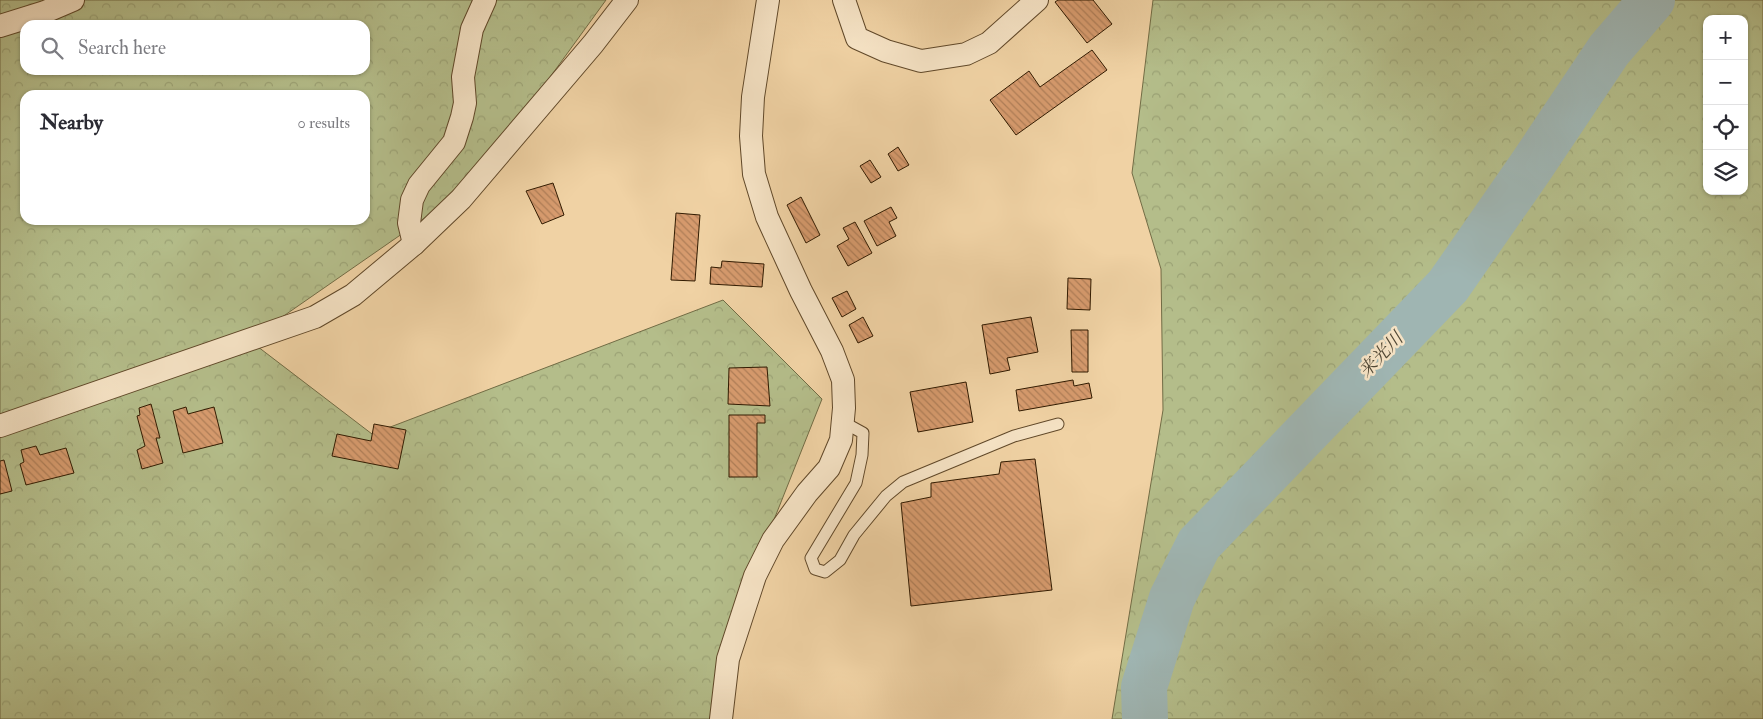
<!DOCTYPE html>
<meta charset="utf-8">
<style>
:root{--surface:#fff;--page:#f2f2f3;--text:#2b2b33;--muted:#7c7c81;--line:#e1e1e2}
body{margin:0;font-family:"IM FELL Double Pica","Noto Serif JP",serif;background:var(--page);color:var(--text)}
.controls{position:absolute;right:15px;top:15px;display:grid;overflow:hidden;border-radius:10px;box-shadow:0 1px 4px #0004}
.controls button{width:45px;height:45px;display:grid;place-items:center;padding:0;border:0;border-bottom:1px solid var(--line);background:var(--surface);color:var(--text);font:25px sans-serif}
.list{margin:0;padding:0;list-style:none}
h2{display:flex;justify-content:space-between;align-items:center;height:65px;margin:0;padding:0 20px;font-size:21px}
h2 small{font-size:16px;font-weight:400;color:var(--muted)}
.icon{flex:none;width:28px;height:28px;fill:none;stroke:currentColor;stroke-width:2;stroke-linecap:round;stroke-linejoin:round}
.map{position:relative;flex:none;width:1763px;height:719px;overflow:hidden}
.search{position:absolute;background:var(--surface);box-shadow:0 1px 4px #0004;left:20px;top:20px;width:350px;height:55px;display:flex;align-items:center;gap:12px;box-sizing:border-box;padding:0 18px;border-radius:15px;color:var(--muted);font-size:19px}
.panel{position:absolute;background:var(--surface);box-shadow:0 1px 4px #0004;left:20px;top:90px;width:350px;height:135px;border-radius:15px}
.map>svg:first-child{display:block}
.forest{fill:url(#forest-crowns);stroke:#726c45;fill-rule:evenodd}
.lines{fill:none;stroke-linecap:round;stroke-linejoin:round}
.river{stroke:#9fb5b2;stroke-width:46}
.building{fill:url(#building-back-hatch);stroke:#301a00}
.service-casing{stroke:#604829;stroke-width:13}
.minor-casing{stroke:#604829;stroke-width:24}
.service{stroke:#f5e2c4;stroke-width:11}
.minor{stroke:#f5e2c4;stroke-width:22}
.labels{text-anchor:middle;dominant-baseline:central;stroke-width:5;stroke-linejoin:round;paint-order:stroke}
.water-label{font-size:18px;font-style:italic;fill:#514835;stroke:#f5e2c4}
</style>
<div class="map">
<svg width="1763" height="719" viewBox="0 0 1763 719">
<defs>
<pattern id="forest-crowns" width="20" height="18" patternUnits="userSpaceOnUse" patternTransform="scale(1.25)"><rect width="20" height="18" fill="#b4bd8a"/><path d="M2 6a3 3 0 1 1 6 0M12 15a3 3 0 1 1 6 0" fill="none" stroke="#9ba275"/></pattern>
<pattern id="building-back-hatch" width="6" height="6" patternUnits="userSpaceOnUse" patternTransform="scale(1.25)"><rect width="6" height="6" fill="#d79b6e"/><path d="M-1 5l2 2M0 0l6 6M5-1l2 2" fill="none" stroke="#af7e58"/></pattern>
</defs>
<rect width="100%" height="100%" fill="#f0d2a4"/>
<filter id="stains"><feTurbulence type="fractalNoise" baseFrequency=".004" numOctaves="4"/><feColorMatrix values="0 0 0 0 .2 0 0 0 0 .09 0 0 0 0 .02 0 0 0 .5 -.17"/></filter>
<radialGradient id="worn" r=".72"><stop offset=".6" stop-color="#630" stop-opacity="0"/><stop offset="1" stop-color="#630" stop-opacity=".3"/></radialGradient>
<g class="forest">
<path d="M0,0H606L471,186L249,340L372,434L723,300L822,399L717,663L711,719H0ZM25,25H365V70H25ZM25,95H365V220H25Z"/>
<path d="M1153,0H1763V719H1112L1163,410L1161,269L1132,173ZM1707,19H1744V191H1707Z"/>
</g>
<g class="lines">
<path class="river" d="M1145,719L1144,687L1172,598L1199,544L1448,286L1530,168L1609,50L1652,0"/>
</g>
<g class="building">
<path d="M1058,0H1093L1112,24L1087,43L1055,2Z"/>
<path d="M1092,50L1107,70L1016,135L990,100L1029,71L1040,87Z"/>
<path d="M898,147L909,165L898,171L888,154Z"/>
<path d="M870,160L881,177L871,183L860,166Z"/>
<path d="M553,183L564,215L542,224L526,191Z"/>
<path d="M801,197L820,235L806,243L787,205Z"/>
<path d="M891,207L897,218L889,222L896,236L877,246L864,221Z"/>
<path d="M676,213L700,215L695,281L671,280Z"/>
<path d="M855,222L872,253L848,266L837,246L849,239L843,228Z"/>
<path d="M722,261L764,264L762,287L710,284L711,267L721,268Z"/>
<path d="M1068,278L1091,279L1090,310L1067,309Z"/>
<path d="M847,291L856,309L842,317L832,298Z"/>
<path d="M863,317L873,336L858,343L849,325Z"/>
<path d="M1031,317L1038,352L1007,358L1010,370L990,374L982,325Z"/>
<path d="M1071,330H1088V372H1072Z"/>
<path d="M767,367L770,406L728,404L729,368Z"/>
<path d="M1073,380L1074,386L1089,383L1092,398L1019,411L1016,390Z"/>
<path d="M966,382L973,422L918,432L910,392Z"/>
<path d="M151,404L160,438H156L163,463L142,469L137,450L145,446L137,416L140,415L139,408Z"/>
<path d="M186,407L188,414L214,407L223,443L183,453L173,411Z"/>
<path d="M729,415H765V423H757V477H729Z"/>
<path d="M374,424L406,430L398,469L332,456L337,434L371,441Z"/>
<path d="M36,446L40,455L66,448L74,473L26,485L20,464L24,462L21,450Z"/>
<path d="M1035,459L1052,590L911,606L901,503L931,497V483L999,474L1001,462Z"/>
<path d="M4,460L12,491L0,494V461Z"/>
</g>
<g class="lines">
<defs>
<path id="service" d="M843,422L863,433L862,455L856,483L811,558L815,569L825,572L840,560L854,535L886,496L903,482L1014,436L1058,424"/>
<g id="minor">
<path d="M844,0L857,38L886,51L921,61L966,54L989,43L1037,0"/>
<path d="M0,26L45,12L73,0"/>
<path d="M414,244L409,223L412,200L419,185L454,142L462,117L465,103L463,77L472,29L485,0"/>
<path d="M0,426L315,317L353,295L414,244L461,199L593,44L627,0"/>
<path d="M721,719L728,659L755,576L773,540L807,493L829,468L841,440L844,408L843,380L832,351L801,291L767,217L754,174L751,136L753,97L768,0"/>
</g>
</defs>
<use href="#service" class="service-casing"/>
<use href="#minor" class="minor-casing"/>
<use href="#service" class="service"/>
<use href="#minor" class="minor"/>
</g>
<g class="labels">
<g class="water-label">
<text transform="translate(1381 355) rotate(-46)">来光川</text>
</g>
</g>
<rect width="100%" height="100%" filter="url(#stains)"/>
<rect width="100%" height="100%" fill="url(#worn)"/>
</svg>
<div class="controls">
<button>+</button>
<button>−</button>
<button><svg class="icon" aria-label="locate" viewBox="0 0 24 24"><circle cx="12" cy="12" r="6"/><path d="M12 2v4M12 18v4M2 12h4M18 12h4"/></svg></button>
<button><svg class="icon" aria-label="layers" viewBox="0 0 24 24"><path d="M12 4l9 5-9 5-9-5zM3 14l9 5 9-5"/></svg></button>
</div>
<div class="search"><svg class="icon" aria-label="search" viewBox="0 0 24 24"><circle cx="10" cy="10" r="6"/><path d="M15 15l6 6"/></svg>Search here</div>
<section class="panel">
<h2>Nearby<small>0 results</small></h2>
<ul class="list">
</ul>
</section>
</div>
